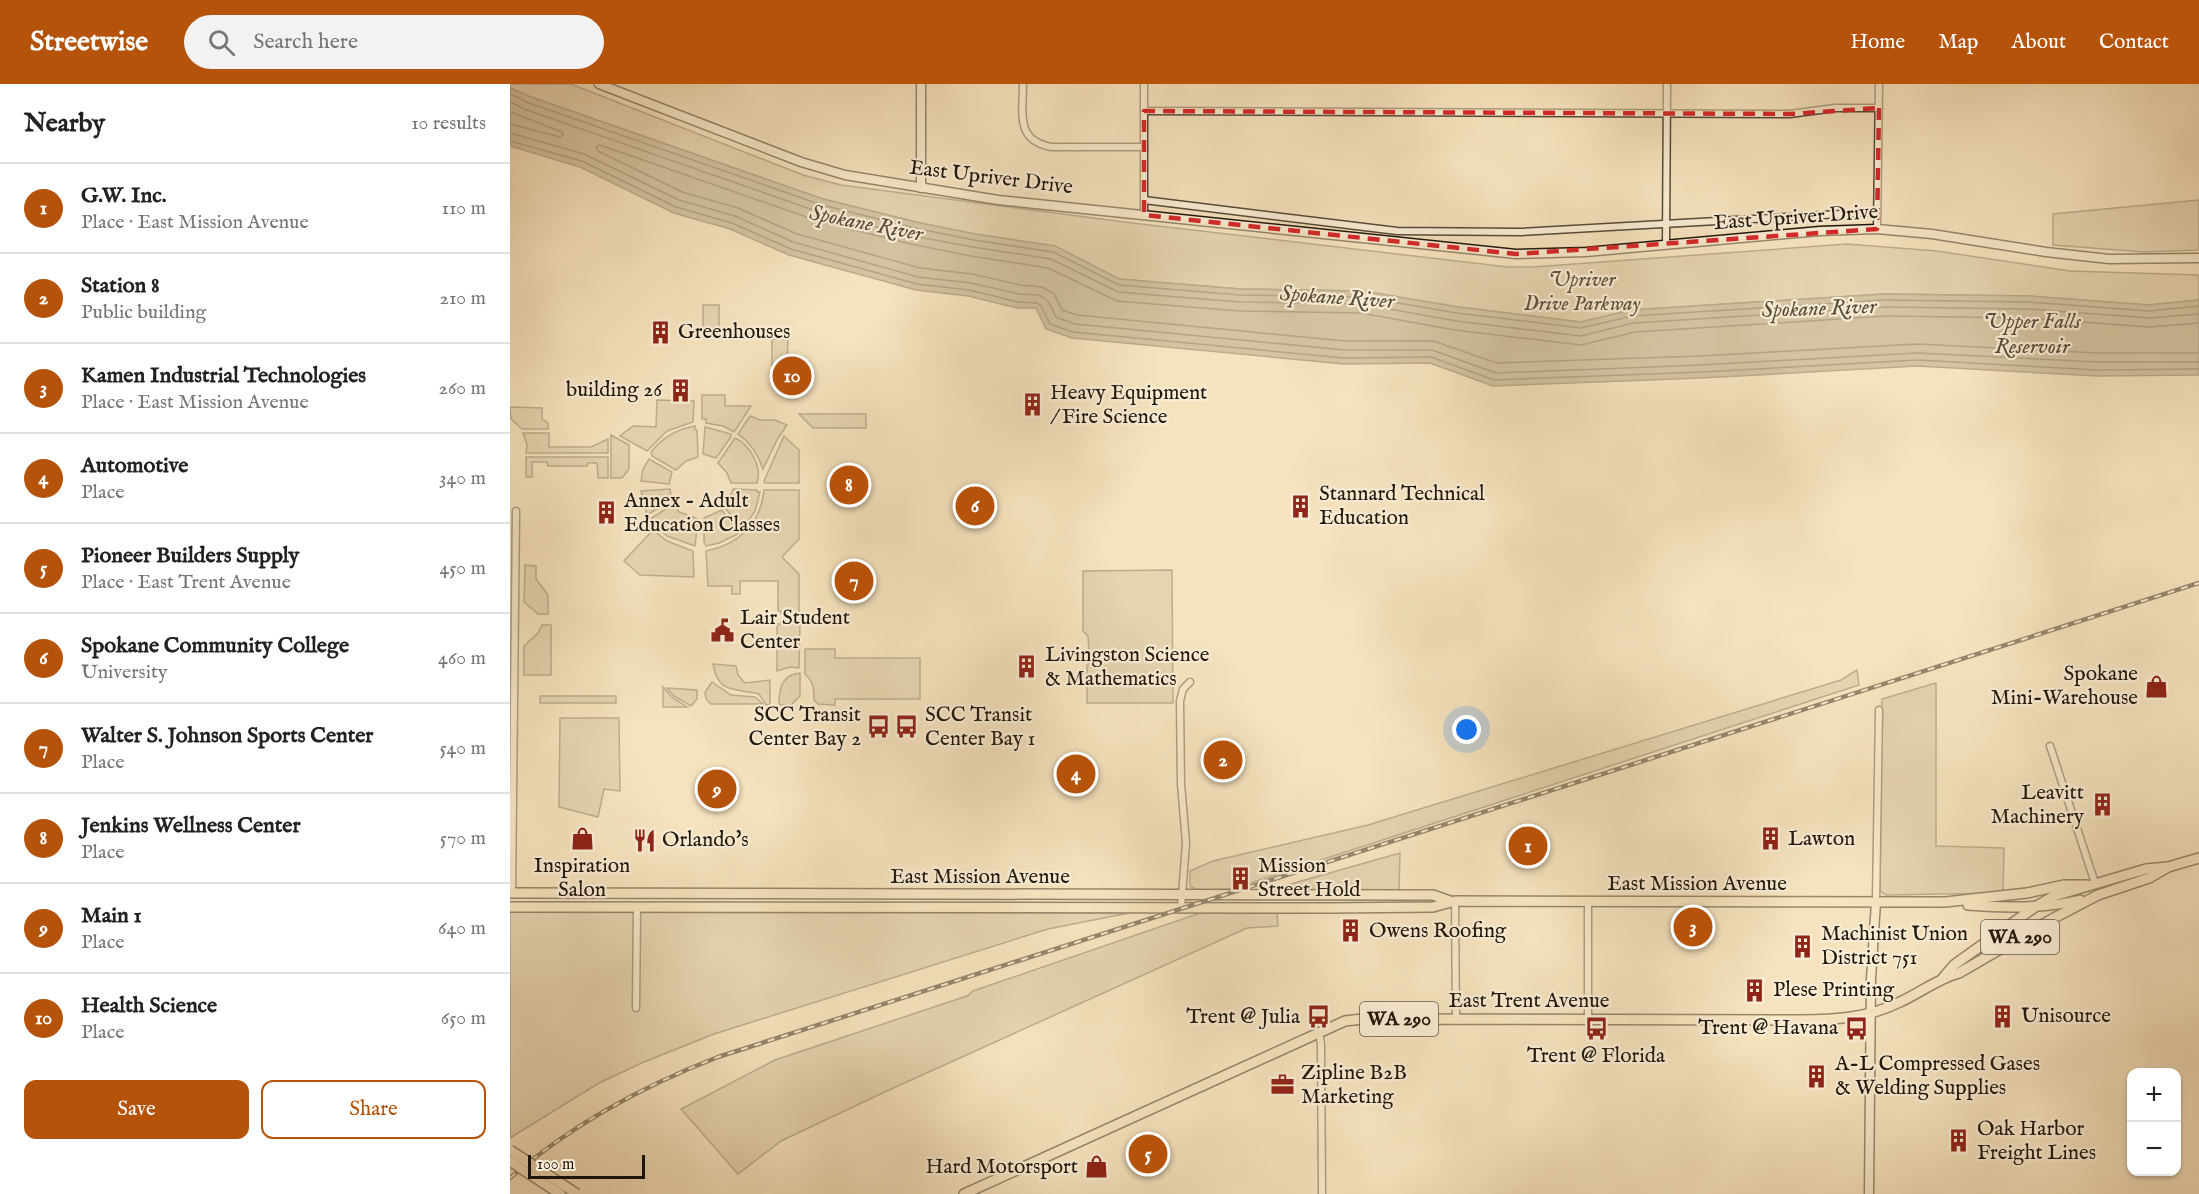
<!DOCTYPE html>
<meta charset="utf-8">
<style>
:root{--surface:#fff;--page:#f2f2f2;--text:#222;--muted:#767676;--line:#e0e0e0;--accent:#b45309}
body{margin:0;font-family:"IM FELL English",serif;background:var(--page);color:var(--text)}
.controls{position:absolute;right:18px;bottom:18px;display:grid;overflow:hidden;border-radius:12px;box-shadow:0 2px 4px #0004}
.controls button{width:54px;height:54px;display:grid;place-items:center;padding:0;border:0;border-bottom:2px solid var(--line);background:var(--surface);color:var(--text);font:30px sans-serif}
.scale{position:absolute;left:18px;bottom:15px;width:117px;box-sizing:border-box;padding-left:6px;border:3px solid #20170b;border-top:0;font-size:16px;line-height:21px;white-space:nowrap;color:#20170b;-webkit-text-stroke:4px #f9edd5;paint-order:stroke}
.you{position:absolute;left:957px;top:646px;width:21px;height:21px;margin:-15px;border:4px solid #fff;border-radius:50%;background:#1a73e8;box-shadow:0 0 0 9px #1a73e833}
.badge{display:grid;place-items:center;width:39px;height:39px;border-radius:50%;background:var(--accent);color:#fff;font-size:20px;font-weight:700}
.pin{position:absolute;translate:-50% -50%;border:3px solid #fff;box-shadow:0 2px 6px #0006}
.list{margin:0;padding:0;list-style:none}
h2{display:flex;justify-content:space-between;align-items:center;height:78px;margin:0;padding:0 24px;font-size:26px}
h2 small{font-size:20px;font-weight:400;color:var(--muted)}
.list li{display:grid;grid-template-columns:39px 1fr auto;gap:18px;align-items:center;box-sizing:border-box;height:90px;padding:0 24px;border-top:2px solid var(--line)}
.list b{display:block;font-size:22px;white-space:nowrap}
.list p{margin:0;font-size:20px;white-space:nowrap;color:var(--muted)}
.list em{font-size:20px;font-style:normal;color:var(--muted)}
.actions{display:flex;gap:12px;padding:18px 24px}
.actions a{flex:1;padding:14px 0;border:2px solid var(--accent);border-radius:12px;text-align:center;font-size:21px;color:var(--accent)}
.actions .main{background:var(--accent);color:#fff}
.icon{flex:none;width:33px;height:33px;fill:none;stroke:currentColor;stroke-width:2;stroke-linecap:round;stroke-linejoin:round}
.map{position:relative;flex:none;width:1689px;height:1110px;overflow:hidden}
header{display:flex;align-items:center;gap:36px;box-sizing:border-box;height:84px;padding:0 30px;background:var(--accent);color:#fff}
header strong{font-size:28px}
nav{display:flex;gap:33px;margin-inline-start:auto;font-size:21px}
.search{width:420px;height:54px;background:var(--page);display:flex;align-items:center;gap:15px;box-sizing:border-box;padding:0 21px;border-radius:33px;color:var(--muted);font-size:22px}
main{display:flex}
aside{flex:1;background:var(--surface)}
.map>svg:first-child{display:block}
.green{fill:#d2c0a0;stroke:#796c56;stroke-width:1.5}
.water{fill:#ad9e81;stroke:#756852;stroke-width:1.5}
.lines{fill:none;stroke-linecap:round;stroke-linejoin:round}
.shore{stroke:#665a46;stroke-width:1.5}
.street-casing{stroke:#564a38;stroke-width:9}
.secondary-casing{stroke:#20170b;stroke-width:11}
.primary-casing{stroke:#20170b;stroke-width:12}
.street{stroke:#f9edd5;stroke-width:6}
.secondary{stroke:#f9edd5;stroke-width:8}
.primary{stroke:#f6e3be;stroke-width:9}
.rail-casing{stroke:#20170b;stroke-width:4.5}
.rail{stroke:#f9edd5;stroke-width:2;stroke-dasharray:7;stroke-linecap:butt}
.primary-bridge-casing{stroke:#20170b;stroke-width:12;stroke-linecap:butt}
.primary-bridge{stroke:#f6e3be;stroke-width:9}
.marked{fill:none;stroke:#d62828;stroke-width:4.5;stroke-dasharray:12 8;stroke-linejoin:round}
.labels{text-anchor:middle;dominant-baseline:central;stroke-width:4.5;stroke-linejoin:round;paint-order:stroke}
.shield{fill:#f9edd5;stroke:#615748;stroke-width:1.5}
.shield-label{font-size:20px;font-weight:bold;fill:#20170b}
.street-label{font-size:21px;fill:#20170b;stroke:#f9edd5}
.park-label{font-size:21px;font-style:italic;fill:#5e523f;stroke:#f9edd5}
.poi-label{font-size:21px;fill:#20170b;stroke:#f9edd5;text-anchor:start}
.water-label{font-size:22px;font-style:italic;fill:#584d3a;stroke:#f9edd5}
</style>
<header>
<strong>Streetwise</strong>
<div class="search"><svg class="icon" aria-label="search" viewBox="0 0 24 24"><circle cx="10" cy="10" r="6"/><path d="M15 15l6 6"/></svg>Search here</div>
<nav><a>Home</a><a>Map</a><a>About</a><a>Contact</a></nav>
</header>
<main>
<aside>
<h2>Nearby<small>10 results</small></h2>
<ul class="list">
<li><span class="badge">1</span><div><b>G.W. Inc.</b><p>Place · East Mission Avenue</p></div><em>110 m</em></li>
<li><span class="badge">2</span><div><b>Station 8</b><p>Public building</p></div><em>210 m</em></li>
<li><span class="badge">3</span><div><b>Kamen Industrial Technologies</b><p>Place · East Mission Avenue</p></div><em>260 m</em></li>
<li><span class="badge">4</span><div><b>Automotive</b><p>Place</p></div><em>340 m</em></li>
<li><span class="badge">5</span><div><b>Pioneer Builders Supply</b><p>Place · East Trent Avenue</p></div><em>450 m</em></li>
<li><span class="badge">6</span><div><b>Spokane Community College</b><p>University</p></div><em>460 m</em></li>
<li><span class="badge">7</span><div><b>Walter S. Johnson Sports Center</b><p>Place</p></div><em>540 m</em></li>
<li><span class="badge">8</span><div><b>Jenkins Wellness Center</b><p>Place</p></div><em>570 m</em></li>
<li><span class="badge">9</span><div><b>Main 1</b><p>Place</p></div><em>640 m</em></li>
<li><span class="badge">10</span><div><b>Health Science</b><p>Place</p></div><em>650 m</em></li>
</ul>
<div class="actions"><a class="main">Save</a><a>Share</a></div>
</aside>
<div class="map">
<svg width="1689" height="1110" viewBox="0 0 1689 1110">
<rect width="100%" height="100%" fill="#f6e3be"/>
<filter id="stains"><feTurbulence type="fractalNoise" baseFrequency=".00333" numOctaves="4"/><feColorMatrix values="0 0 0 0 .2 0 0 0 0 .09 0 0 0 0 .02 0 0 0 .5 -.17"/></filter>
<radialGradient id="worn" r=".72"><stop offset=".6" stop-color="#630" stop-opacity="0"/><stop offset="1" stop-color="#630" stop-opacity=".3"/></radialGradient>
<g class="green">
<path d="M0,0H61L293,91L331,101L614,138L998,183H1023L1337,160L1427,167L1560,187L1689,191V216L1639,221L1519,212L1375,210L1121,226L1071,238L948,223L853,207L730,205L609,195L545,162L465,150L406,138L313,115L21,13L0,4Z"/>
<path d="M1689,116V166L1634,168L1543,161V130Z"/>
<path d="M193,221H209V243L193,247Z"/>
<path d="M262,255H278L277,283L262,282Z"/>
<path d="M192,311H215V322H241L224,348L213,342L196,339V335H192Z"/>
<path d="M147,316L184,317L183,338L157,347L137,367L110,352L123,342L146,343Z"/>
<path d="M0,323L32,324V335L38,339V345H12L1,335Z"/>
<path d="M289,330H356V344H303Z"/>
<path d="M240,332L250,336H265L277,341L268,354L253,385C248,370 241,359 228,350Z"/>
<path d="M185,342V345L187,346L188,373L176,377L166,386L142,372L141,368C152,354 167,345 185,342Z"/>
<path d="M195,343L221,350V353L206,374L193,370Z"/>
<path d="M13,349H39V363H81L98,355V369H16L17,361Z"/>
<path d="M101,351L119,361V385L112,394H101Z"/>
<path d="M274,352L289,366V399H255L254,397Z"/>
<path d="M225,354C239,360 253,383 247,399H221L217,389L208,379Z"/>
<path d="M16,373H98V394H88L87,379H78L77,382H38L37,378H22V393H16Z"/>
<path d="M139,375L162,388L159,400L131,397L133,385Z"/>
<path d="M160,405L162,416L137,431L131,407Z"/>
<path d="M223,405L247,406V408H250L245,427L233,445L215,424Z"/>
<path d="M254,406H289V455L272,473L289,490V530L287,532L271,530V527H268V497H230V510H222V502H198L196,467C228,461 251,440 254,406Z"/>
<path d="M164,420L169,428L188,435L185,462L157,452L140,435Z"/>
<path d="M212,426L228,450L209,459L196,462L194,458V434Z"/>
<path d="M143,446L157,457L183,467L184,493L130,491L114,477Z"/>
<path d="M15,481L26,482V495L38,511V530H28L14,518Z"/>
<path d="M662,486L663,619H577V581L582,577V570L579,568L578,552L573,547V487Z"/>
<path d="M271,538L290,541L289,584L280,583L267,587V540H271Z"/>
<path d="M32,541H41V591H14V562L28,549Z"/>
<path d="M295,565H325V574H410V615H325V621L308,620L304,616C304,605 304,598 295,590Z"/>
<path d="M203,580L226,582L228,591L235,599L260,596V620L256,621L249,610C226,604 208,611 203,580Z"/>
<path d="M1347,586L1349,601L722,805L687,806L680,802V787L703,777L858,741L1331,596Z"/>
<path d="M290,589V612L281,621H269C269,605 271,591 290,589Z"/>
<path d="M202,598L221,611L245,613L253,620H201L196,615L195,608Z"/>
<path d="M1426,599V762L1494,764L1493,809L1376,811L1370,807L1372,615Z"/>
<path d="M153,603L163,614L177,623H153Z"/>
<path d="M157,604L187,606V615L181,622L164,612Z"/>
<rect x="30" y="612" width="76" height="7"/>
<path d="M50,634H109L110,707L94,705L88,733L49,723Z"/>
<path d="M890,769L889,807H756Z"/>
<path d="M0,828L619,829L538,845L204,950L134,978L89,999L0,1054Z"/>
<path d="M690,829H767L768,842L737,844L379,1006L271,1057L228,1090L171,1025L265,976L457,912L463,907Z"/>
</g>
<path class="water" d="M0,4L21,13L313,115L406,138L465,150L545,162L609,195L730,205L853,207L948,223L1071,238L1121,226L1375,210L1519,212L1639,221L1689,216V291L1587,292L1407,282L1192,294L983,302L920,279L834,280L562,254L536,245L526,224H507L458,212L406,206L279,171L220,145L164,129L70,83L0,62Z"/>
<g class="lines">
<g class="shore">
<path d="M0,10L19,19L312,121L405,144L464,156L543,168L609,201L730,211L853,213L947,229L1071,244L1122,232L1375,216L1518,218L1639,227L1689,222"/>
<path d="M0,18L17,26L309,128L403,152L463,163L541,175L608,208L729,218L852,220L946,237L1071,252L1123,239L1376,223L1518,225L1639,234L1689,230"/>
<path d="M0,28L52,48L53,51L50,53L0,40"/>
<path d="M0,49L74,70L169,116L225,132L283,158L408,193L461,199L509,210L529,211L538,217L546,233L565,240L835,266H922L986,289L1191,281L1407,269L1588,278H1689"/>
<path d="M0,57L72,77L166,123L222,139L281,165L407,200L459,206L508,218L527,219L531,222L540,240L563,248L834,274L921,273L984,296L1192,288L1407,276L1587,286L1689,285"/>
<path d="M1689,239L1639,243L1518,234L1376,232L1125,248L1071,261L945,246L851,229L729,227L607,217L538,184L461,172L401,160L308,137L90,61L86,63L88,67L172,108L228,124L287,150L410,184L462,190L510,201L532,203L544,210L552,226L567,231L835,257H923L987,279L1191,272L1407,260L1588,269H1689"/>
</g>
<defs>
<g id="street">
<path d="M513,0C513,29 505,56 541,63H634"/>
<path d="M634,0V131"/>
<path d="M634,27L1280,30L1325,24H1369"/>
<path d="M634,116L887,147L1011,148L1367,128"/>
<path d="M1367,145L1369,0"/>
<path d="M1156,161L1157,0"/>
<path d="M1540,662L1585,799"/>
<path d="M2,809L6,427"/>
<path d="M945,817L946,935"/>
<path d="M1366,818L1369,626"/>
<path d="M671,824L676,759L671,700L670,617L673,605L680,598"/>
<path d="M126,924L127,823"/>
<path d="M1078,935V817"/>
<path d="M809,947L811,960L812,1110"/>
</g>
<g id="secondary">
<path d="M89,0L291,78L335,91L488,116L1006,170L1076,168L1310,147L1367,145L1422,150L1536,168L1599,175L1689,174"/>
<path d="M411,104V0"/>
<path d="M1359,1110L1361,895L1366,818"/>
</g>
<g id="primary">
<path d="M0,809L900,811H923L940,817"/>
<path d="M1458,821C1495,824 1534,825 1570,816"/>
<path d="M0,823L822,824L923,823L945,817L1435,818L1517,809L1554,801H1577"/>
<path d="M1433,894L1444,881L1525,823L1544,812L1636,785L1658,783L1689,774"/>
<path d="M454,1110L835,937L853,935L1290,936C1325,936 1358,934 1390,918C1410,909 1427,895 1449,889L1544,834L1588,811L1639,794L1658,783"/>
</g>
</defs>
<use href="#street" class="street-casing"/>
<use href="#secondary" class="secondary-casing"/>
<use href="#primary" class="primary-casing"/>
<use href="#street" class="street"/>
<use href="#secondary" class="secondary"/>
<use href="#primary" class="primary"/>
<defs>
<path id="rail" d="M0,1094C61,1041 133,1002 208,973L1689,499"/>
</defs>
<use href="#rail" class="rail-casing"/>
<use href="#rail" class="rail"/>
<defs>
<g id="primary-bridge">
<path d="M0,1066L67,1110"/>
<path d="M0,1077L50,1110"/>
</g>
</defs>
<use href="#primary-bridge" class="primary-bridge-casing"/>
<use href="#primary-bridge" class="primary-bridge"/>
</g>
<path d="M0 0H1689V1110H0ZM1369,24L1367,145L1006,170L634,131V27L1280,30Z" fill="#f6e3be" fill-opacity=".55" fill-rule="evenodd"/>
<path class="marked" d="M1369,24L1367,145L1006,170L634,131V27L1280,30Z"/>
<defs>
<symbol id="building-bare" viewBox="-9 -9 18 18"><path d="M-4-6H4V6H1V3H-1V6H-4ZM-2.5-4.3h1.7v1.8h-1.7ZM.8-4.3h1.7v1.8H.8ZM-2.5-1h1.7V.8h-1.7ZM.8-1h1.7V.8H.8Z" fill="#8f2418" stroke="#f9edd5" stroke-width="2.5" paint-order="stroke"/></symbol>
<symbol id="civic-bare" viewBox="-9 -9 18 18"><path d="M-.6-6.5H3V-4.5H.6V-3L4-1V1h2V6H-6V1h2V-1L-.6-3ZM-1.2 2.5V6h2.4V2.5Z" fill="#8f2418" stroke="#f9edd5" stroke-width="2.5" paint-order="stroke"/></symbol>
<symbol id="shop-bare" viewBox="-9 -9 18 18"><path d="M-5-2.5h2.3a2.7 3.5 0 0 1 5.4 0H5L5.5 6h-11ZM-1.5-2.5h3a1.5 2.3 0 0 0-3 0Z" fill="#8f2418" stroke="#f9edd5" stroke-width="2.5" paint-order="stroke"/></symbol>
<symbol id="bus-bare" viewBox="-9 -9 18 18"><path d="M-5-6H5V4H4V6H2V4H-2V6H-4V4H-5ZM-3.5-4V0h7V-4ZM-3.5 1.2v1.5H-2V1.2ZM2 1.2v1.5H3.5V1.2Z" fill="#8f2418" stroke="#f9edd5" stroke-width="2.5" paint-order="stroke"/></symbol>
<symbol id="restaurant-bare" viewBox="-9 -9 18 18"><path d="M-5-6h1v4h1v-4h1v4h1v-4h1v5L-1.5 .5V6h-2V.5L-5-1ZM5-6V6H3V1.5H1.5Q1.5-4 5-6Z" fill="#8f2418" stroke="#f9edd5" stroke-width="2.5" paint-order="stroke"/></symbol>
<symbol id="office-bare" viewBox="-9 -9 18 18"><path d="M-6-3h4V-5.5h4V-3h4V5H-6ZM-1-4.5V-3h2v-1.5ZM-6 0V1H6V0Z" fill="#8f2418" stroke="#f9edd5" stroke-width="2.5" paint-order="stroke"/></symbol>
</defs>
<g fill-rule="evenodd">
<use href="#building-bare" x="134" y="232" width="33" height="33"/>
<use href="#building-bare" x="154" y="290" width="33" height="33"/>
<use href="#building-bare" x="506" y="304" width="33" height="33"/>
<use href="#building-bare" x="774" y="406" width="33" height="33"/>
<use href="#building-bare" x="80" y="412" width="33" height="33"/>
<use href="#civic-bare" x="196" y="530" width="33" height="33"/>
<use href="#building-bare" x="500" y="566" width="33" height="33"/>
<use href="#shop-bare" x="1630" y="586" width="33" height="33"/>
<use href="#bus-bare" x="352" y="626" width="33" height="33"/>
<use href="#bus-bare" x="380" y="626" width="33" height="33"/>
<use href="#building-bare" x="1576" y="704" width="33" height="33"/>
<use href="#shop-bare" x="56" y="738" width="33" height="33"/>
<use href="#building-bare" x="1244" y="738" width="33" height="33"/>
<use href="#restaurant-bare" x="118" y="740" width="33" height="33"/>
<use href="#building-bare" x="714" y="778" width="33" height="33"/>
<use href="#building-bare" x="824" y="830" width="33" height="33"/>
<use href="#building-bare" x="1276" y="846" width="33" height="33"/>
<use href="#building-bare" x="1228" y="890" width="33" height="33"/>
<use href="#building-bare" x="1476" y="916" width="33" height="33"/>
<use href="#bus-bare" x="792" y="916" width="33" height="33"/>
<use href="#bus-bare" x="1070" y="928" width="33" height="33"/>
<use href="#bus-bare" x="1330" y="928" width="33" height="33"/>
<use href="#building-bare" x="1290" y="976" width="33" height="33"/>
<use href="#office-bare" x="756" y="984" width="33" height="33"/>
<use href="#building-bare" x="1432" y="1040" width="33" height="33"/>
<use href="#shop-bare" x="570" y="1066" width="33" height="33"/>
</g>
<g class="labels">
<g class="shield">
<rect x="1471" y="836" width="78" height="34" rx="4.5"/>
<rect x="850" y="918" width="78" height="34" rx="4.5"/>
</g>
<g class="shield-label">
<text x="1510" y="853">WA 290</text>
<text x="889" y="935">WA 290</text>
</g>
<g class="street-label">
<text transform="translate(481 94) rotate(7)">East Upriver Drive</text>
<text transform="translate(1286 134) rotate(-4)">East Upriver Drive</text>
<text x="470" y="793">East Mission Avenue</text>
<text x="1187" y="800">East Mission Avenue</text>
<text x="1019" y="917">East Trent Avenue</text>
</g>
<g class="park-label">
<text x="1072" y="196">Upriver<tspan x="1072" dy="24">Drive Parkway</tspan></text>
</g>
<g class="poi-label">
<text x="168" y="248">Greenhouses</text>
<text x="152" y="306" text-anchor="end">building 26</text>
<text x="540" y="309">Heavy Equipment<tspan x="540" dy="24">/ Fire Science</tspan></text>
<text x="809" y="410">Stannard Technical<tspan x="809" dy="24">Education</tspan></text>
<text x="114" y="417">Annex - Adult<tspan x="114" dy="24">Education Classes</tspan></text>
<text x="230" y="534">Lair Student<tspan x="230" dy="24">Center</tspan></text>
<text x="535" y="571">Livingston Science<tspan x="535" dy="24">&amp; Mathematics</tspan></text>
<text x="1628" y="590" text-anchor="end">Spokane<tspan x="1628" dy="24">Mini-Warehouse</tspan></text>
<text x="351" y="631" text-anchor="end">SCC Transit<tspan x="351" dy="24">Center Bay 2</tspan></text>
<text x="415" y="631">SCC Transit<tspan x="415" dy="24">Center Bay 1</tspan></text>
<text x="1574" y="709" text-anchor="end">Leavitt<tspan x="1574" dy="24">Machinery</tspan></text>
<text x="1278" y="755">Lawton</text>
<text x="152" y="756">Orlando's</text>
<text x="72" y="782" text-anchor="middle">Inspiration<tspan x="72" dy="24">Salon</tspan></text>
<text x="748" y="782">Mission<tspan x="748" dy="24">Street Hold</tspan></text>
<text x="859" y="847">Owens Roofing</text>
<text x="1311" y="850">Machinist Union<tspan x="1311" dy="24">District 751</tspan></text>
<text x="1263" y="906">Plese Printing</text>
<text x="1511" y="932">Unisource</text>
<text x="790" y="933" text-anchor="end">Trent @ Julia</text>
<text x="1328" y="944" text-anchor="end">Trent @ Havana</text>
<text x="1086" y="972" text-anchor="middle">Trent @ Florida</text>
<text x="1325" y="980">A-L Compressed Gases<tspan x="1325" dy="24">&amp; Welding Supplies</tspan></text>
<text x="791" y="989">Zipline B2B<tspan x="791" dy="24">Marketing</tspan></text>
<text x="1467" y="1045">Oak Harbor<tspan x="1467" dy="24">Freight Lines</tspan></text>
<text x="568" y="1083" text-anchor="end">Hard Motorsport</text>
</g>
<g class="water-label">
<text transform="translate(356 140) rotate(11)">Spokane River</text>
<text transform="translate(827 214) rotate(4)">Spokane River</text>
<text transform="translate(1309 225) rotate(-2)">Spokane River</text>
<text x="1522" y="238">Upper Falls<tspan x="1522" dy="25">Reservoir</tspan></text>
</g>
</g>
<rect width="100%" height="100%" filter="url(#stains)"/>
<rect width="100%" height="100%" fill="url(#worn)"/>
</svg>
<div class="controls">
<button>+</button>
<button>−</button>
</div>
<div class="scale">100 m</div>
<div class="you"></div>
<div class="pin badge" style="left:1018px;top:762px">1</div>
<div class="pin badge" style="left:713px;top:676px">2</div>
<div class="pin badge" style="left:1183px;top:843px">3</div>
<div class="pin badge" style="left:566px;top:690px">4</div>
<div class="pin badge" style="left:638px;top:1070px">5</div>
<div class="pin badge" style="left:465px;top:422px">6</div>
<div class="pin badge" style="left:344px;top:497px">7</div>
<div class="pin badge" style="left:339px;top:401px">8</div>
<div class="pin badge" style="left:207px;top:705px">9</div>
<div class="pin badge" style="left:282px;top:292px">10</div>
</div>
</main>
